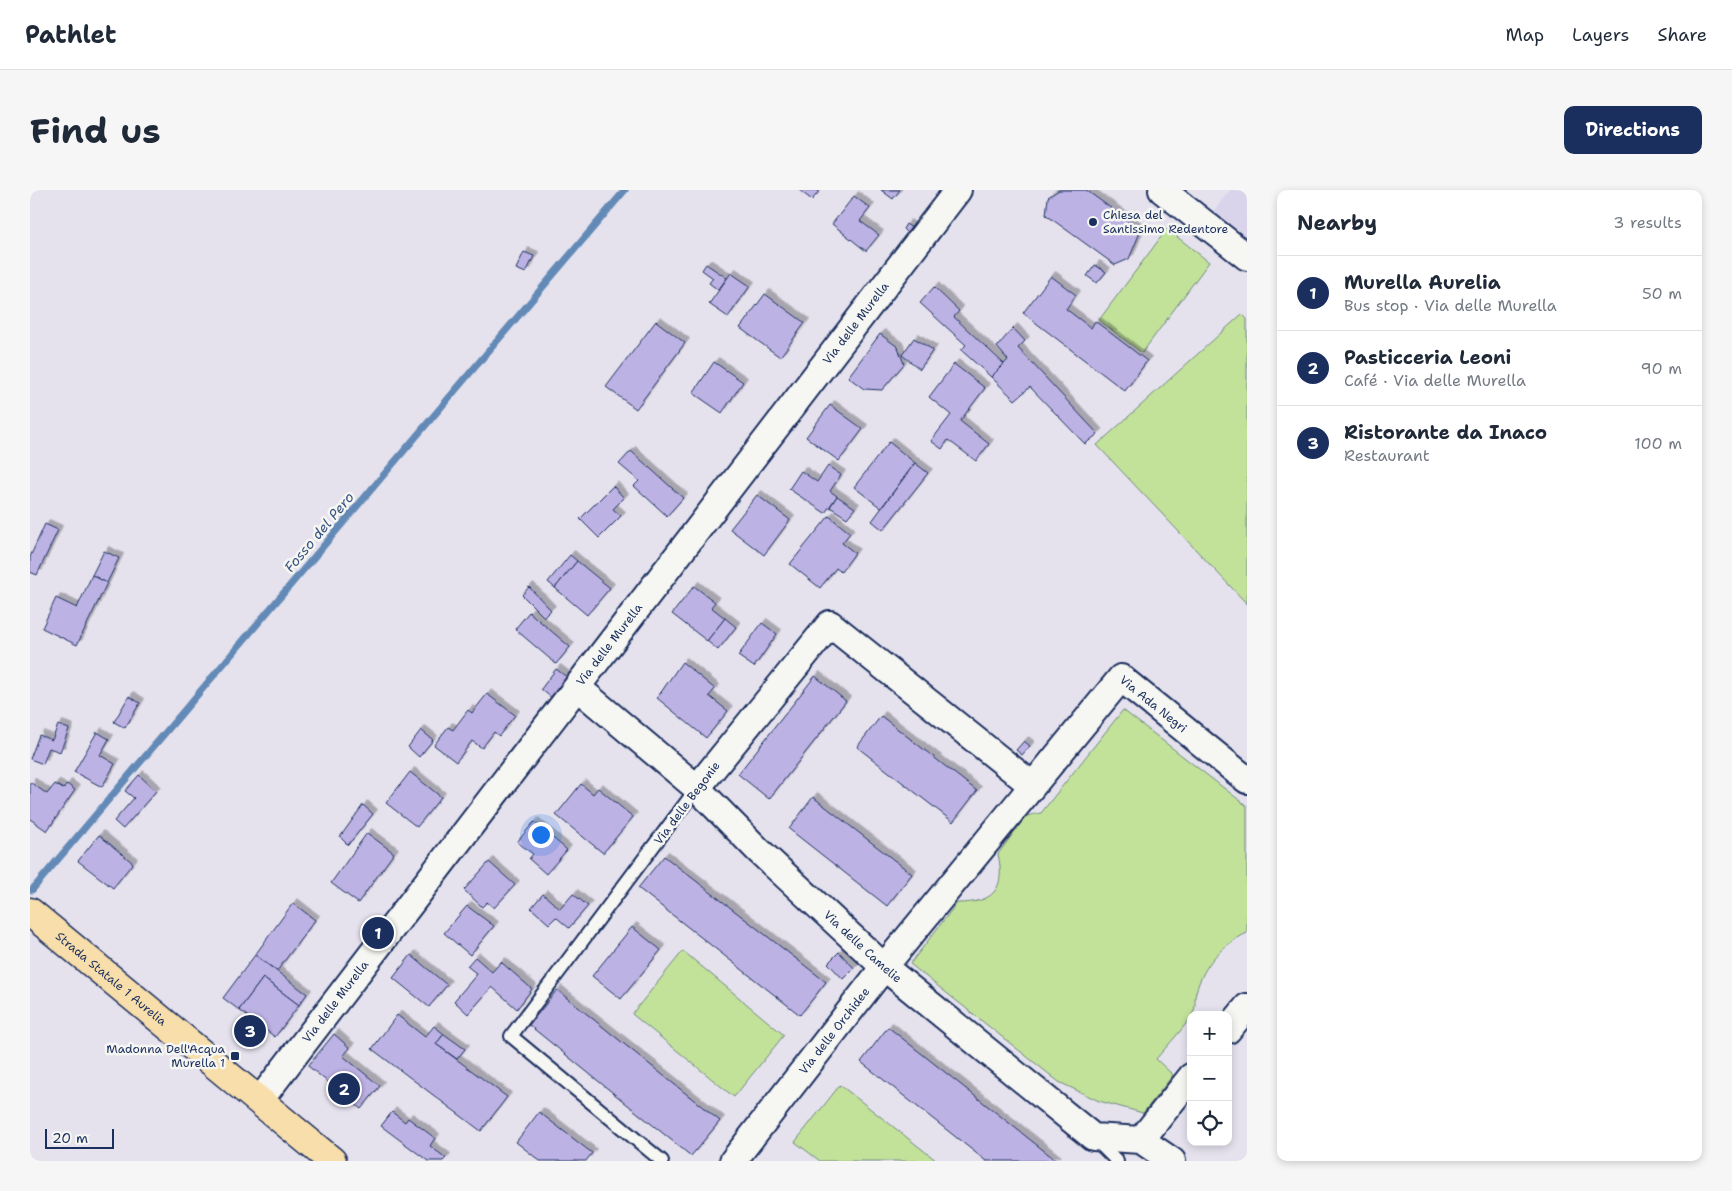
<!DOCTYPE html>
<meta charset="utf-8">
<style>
:root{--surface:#fff;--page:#f6f6f7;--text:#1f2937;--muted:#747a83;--line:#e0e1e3;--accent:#1b2f5e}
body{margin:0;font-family:"Shantell Sans",sans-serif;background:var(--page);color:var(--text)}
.controls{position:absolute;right:15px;bottom:15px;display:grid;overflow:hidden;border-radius:10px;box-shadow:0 2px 8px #0003}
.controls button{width:45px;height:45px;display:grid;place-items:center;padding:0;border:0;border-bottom:1px solid var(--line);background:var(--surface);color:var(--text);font:25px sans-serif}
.scale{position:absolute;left:15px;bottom:12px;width:69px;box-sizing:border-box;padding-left:5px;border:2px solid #1b2f5e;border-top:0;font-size:14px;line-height:18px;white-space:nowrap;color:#1b2f5e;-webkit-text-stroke:4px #f6f6f2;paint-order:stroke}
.you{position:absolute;left:510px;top:644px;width:18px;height:18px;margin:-12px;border:4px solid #fff;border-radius:50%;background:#1a73e8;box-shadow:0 0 0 8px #1a73e833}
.badge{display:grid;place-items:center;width:32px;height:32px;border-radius:50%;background:var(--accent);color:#fff;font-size:16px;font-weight:700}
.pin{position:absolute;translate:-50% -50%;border:2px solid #fff;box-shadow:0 1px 5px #0006}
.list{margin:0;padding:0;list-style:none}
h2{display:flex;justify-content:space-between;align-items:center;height:65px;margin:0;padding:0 20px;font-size:21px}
h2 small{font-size:16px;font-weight:400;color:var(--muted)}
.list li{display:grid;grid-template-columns:32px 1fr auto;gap:15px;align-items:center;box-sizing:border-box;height:75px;padding:0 20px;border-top:1px solid var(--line)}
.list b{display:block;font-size:19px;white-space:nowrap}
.list p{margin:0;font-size:16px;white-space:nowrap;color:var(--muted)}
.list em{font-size:16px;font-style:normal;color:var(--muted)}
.icon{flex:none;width:28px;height:28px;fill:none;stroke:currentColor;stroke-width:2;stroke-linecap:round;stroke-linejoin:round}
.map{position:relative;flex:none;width:1217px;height:971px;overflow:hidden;border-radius:10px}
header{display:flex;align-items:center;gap:30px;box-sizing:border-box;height:70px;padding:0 25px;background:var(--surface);border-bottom:1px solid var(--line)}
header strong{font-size:24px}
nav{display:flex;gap:28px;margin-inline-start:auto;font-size:18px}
.intro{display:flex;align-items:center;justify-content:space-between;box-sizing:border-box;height:120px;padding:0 30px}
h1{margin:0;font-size:35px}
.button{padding:12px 22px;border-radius:10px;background:var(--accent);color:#fff;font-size:18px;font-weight:700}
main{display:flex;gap:30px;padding:0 30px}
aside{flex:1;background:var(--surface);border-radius:10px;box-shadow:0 2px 8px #0003}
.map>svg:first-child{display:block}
.built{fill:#d9d4eb}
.green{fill:#c2e29a;stroke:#6e887c}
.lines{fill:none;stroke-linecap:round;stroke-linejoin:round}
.stream{stroke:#648ab6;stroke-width:7}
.building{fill:#bdb2e4;stroke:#1b2f5e;filter:url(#shadow)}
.service-casing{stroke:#1b2f5e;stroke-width:16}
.minor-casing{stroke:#1b2f5e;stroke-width:30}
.primary-casing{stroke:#1b2f5e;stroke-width:31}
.service{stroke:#f6f6f2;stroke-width:12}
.minor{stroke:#f6f6f2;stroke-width:26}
.primary{stroke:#f8deab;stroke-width:28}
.poi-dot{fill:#1b2f5e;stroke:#f6f6f2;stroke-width:2}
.labels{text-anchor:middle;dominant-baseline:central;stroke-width:5;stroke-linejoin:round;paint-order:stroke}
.poi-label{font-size:12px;fill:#1b2f5e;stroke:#f6f6f2;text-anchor:start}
.street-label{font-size:12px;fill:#1b2f5e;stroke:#f6f6f2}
.water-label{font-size:14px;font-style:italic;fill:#3a5583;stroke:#f6f6f2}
</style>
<header>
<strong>Pathlet</strong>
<nav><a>Map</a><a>Layers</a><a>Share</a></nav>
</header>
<div class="intro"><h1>Find us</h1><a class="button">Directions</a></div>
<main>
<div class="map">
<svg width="1217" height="971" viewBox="0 0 1217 971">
<defs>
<filter id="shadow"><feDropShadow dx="4.5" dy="-4.5" stdDeviation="0" flood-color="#0004"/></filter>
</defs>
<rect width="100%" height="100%" fill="#e5e2ee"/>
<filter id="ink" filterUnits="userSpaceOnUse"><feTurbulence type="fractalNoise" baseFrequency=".02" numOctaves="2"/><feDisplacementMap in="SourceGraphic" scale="10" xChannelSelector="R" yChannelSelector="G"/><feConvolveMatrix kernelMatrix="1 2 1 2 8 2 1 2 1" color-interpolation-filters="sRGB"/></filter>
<g filter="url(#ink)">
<path class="built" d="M1200,0H1217V49L1182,23Z"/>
<g class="green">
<path d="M1137,39L1179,72L1112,163L1069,130Z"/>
<path d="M1212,124L1217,129V414L1067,255Z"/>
<path d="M1093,520L1217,616V743C1192,755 1174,774 1166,802C1164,807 1166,815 1164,821C1159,833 1136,857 1126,869L1143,885L1113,923L1069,911L1029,892L880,774L927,713C963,713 976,700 968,664L996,626L1011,623Z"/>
<path d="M653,761L754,845L704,907L602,824Z"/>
<path d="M810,895L907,971H790L765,952Z"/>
</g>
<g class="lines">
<path class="stream" d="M2,700L595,0"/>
</g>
<g class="building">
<path d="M769,0H790L782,10Z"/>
<path d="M851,0H870L863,9Z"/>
<path d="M1029,0H1056L1111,40L1099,69L1085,75L1016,25L1018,7Z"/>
<path d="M824,6L840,18L830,31L849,45L836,61L802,34Z"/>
<path d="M876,34L882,38L878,44L873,39Z"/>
<path d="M494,62L504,66L496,83L486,79Z"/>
<path d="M676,74L697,88L688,100L679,93L683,88L672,80Z"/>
<path d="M1065,75L1076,82L1067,93L1057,86Z"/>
<path d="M701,83L720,96L698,127L679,114Z"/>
<path d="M1021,86L1046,105L1036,119L1061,138L1065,131L1117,171L1095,201L993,123Z"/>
<path d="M904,97L929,121L924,127L974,174L961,187L931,160L936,155L890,113Z"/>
<path d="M735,104L775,133L750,167L710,138Z"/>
<path d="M626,131L655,153L606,219L576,197Z"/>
<path d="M983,138L995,151L988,158L1068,244L1055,254L1000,197L985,210L961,187L978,170L967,157Z"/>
<path d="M850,144L868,157L874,174L852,200L834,199L818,187Z"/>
<path d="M884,148L903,160L890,179L872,165Z"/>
<path d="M684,172L713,192L692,223L663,203Z"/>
<path d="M924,174L955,198L930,231L959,254L946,271L918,250L912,259L901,251L921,225L899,207Z"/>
<path d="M800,215L833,239L809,271L776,247Z"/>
<path d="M859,252L885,273L851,318L824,297Z"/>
<path d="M601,261L653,308L637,326L604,296L609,291L589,274Z"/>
<path d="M885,273L898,283L853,340L842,331Z"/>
<path d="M798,276L811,285L800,301L807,306L795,323L759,299L771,281L787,292Z"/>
<path d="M583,296L594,308L583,319L591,326L569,348L550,329Z"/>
<path d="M727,305L760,330L734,365L700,339Z"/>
<path d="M807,306L825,318L817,328L800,317Z"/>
<path d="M799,326L820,343L812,353L825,363L811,382L806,378L790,398L760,374Z"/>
<path d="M15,334L28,340L7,385L0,382V367Z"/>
<path d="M74,361L89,368L77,393L62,385Z"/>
<path d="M540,365L547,371L525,398L518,392Z"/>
<path d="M547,371L580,398L557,425L525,398Z"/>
<path d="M62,385L77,393L47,455L12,438L26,408L47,418Z"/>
<path d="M664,396L685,412L681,417L695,428L677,451L642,424Z"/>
<path d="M499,397L521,420L514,427L492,405Z"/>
<path d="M499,422L540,457L526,474L485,439Z"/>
<path d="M695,428L706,437L688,460L677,451Z"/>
<path d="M732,433L747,444L724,477L708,466Z"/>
<path d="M652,472L685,499L679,506L698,521L676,548L627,508Z"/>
<path d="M526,479L538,488L523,509L511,499Z"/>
<path d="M785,486L816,511L739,609L708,584Z"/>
<path d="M457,504L485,525L469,546L464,542L452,558L442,551L426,572L404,555L418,537L423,540L438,520L442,523Z"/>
<path d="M99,506L110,513L95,538L84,532Z"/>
<path d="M851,526L947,601L923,632L827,557Z"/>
<path d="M28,535L39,539L30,562L19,558L13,574L0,569L9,545L22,550Z"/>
<path d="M391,540L403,550L389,567L378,557Z"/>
<path d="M67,542L79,549L70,565L85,574L72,597L44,582Z"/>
<path d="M994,551L1000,556L992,565L986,560Z"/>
<path d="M380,582L411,607L387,637L356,613Z"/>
<path d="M109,585L126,601L93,639L84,631L104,608L95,601Z"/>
<path d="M0,592L17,604L25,594L33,599L37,594L45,600L17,641L0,629Z"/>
<path d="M551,594L563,604L568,598L603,627L573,663L526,625Z"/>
<path d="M783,607L882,684L857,716L759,639Z"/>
<path d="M333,615L343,624L318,655L310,647Z"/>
<path d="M504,632L537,660L516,684L499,669L503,664L487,652Z"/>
<path d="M337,643L364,663L328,713L301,693Z"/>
<path d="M69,645L103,673L83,698L48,671Z"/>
<path d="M634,666L796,792L770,825L608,698Z"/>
<path d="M459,672L485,695L464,718L457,712L452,717L434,700Z"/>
<path d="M513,704L530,719L543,704L558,716L539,738L526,727L519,734L501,718Z"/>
<path d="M263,713L285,730L247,781L225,765Z"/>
<path d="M437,716L464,736L440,765L414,743Z"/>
<path d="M602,737L631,760L591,809L562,786Z"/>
<path d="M809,762L824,778L813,789L798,773Z"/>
<path d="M225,765L277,804L269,815L233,788L209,820L193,808Z"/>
<path d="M381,765L417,795L399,817L363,788Z"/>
<path d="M445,767L462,782L471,772L502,799L487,819L462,797L438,824L424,811L447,784L437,776Z"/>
<path d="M233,788L269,815L245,847L209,820Z"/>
<path d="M527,800L690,931L661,966L499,835Z"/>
<path d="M367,825L395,847L404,836L414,844L406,854L477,907L451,941L342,859Z"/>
<path d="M858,837L1027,971H956L831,872Z"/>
<path d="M304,844L320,858L313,866L350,896L331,919L278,876Z"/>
<path d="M414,844L435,859L427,869L406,854Z"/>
<path d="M362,922L375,932L378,928L405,948L400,956L416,968L413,971H398L351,936Z"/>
<path d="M509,922L562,963L556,971H510L486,952Z"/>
</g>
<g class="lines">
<defs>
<g id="service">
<path d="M1066,950L1087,971"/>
<path d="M632,971L481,846L667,598"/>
</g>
<g id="minor">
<path d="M1132,0L1217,67"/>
<path id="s1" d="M548,498L667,598L728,660L854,777L1063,947L1111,950L1142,971"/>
<path d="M667,598L800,434L1002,595"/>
<path d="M1198,840L1217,817"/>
<path id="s2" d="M230,910L928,0"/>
<path d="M1111,950L1161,887"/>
<path id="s3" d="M703,971L854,777L1091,488L1217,590"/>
</g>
<g id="primary">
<path id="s4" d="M0,722L302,971"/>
</g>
</defs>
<use href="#service" class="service-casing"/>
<use href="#minor" class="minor-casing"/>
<use href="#primary" class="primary-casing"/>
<use href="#service" class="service"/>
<use href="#minor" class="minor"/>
<use href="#primary" class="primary"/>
</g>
</g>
<g class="poi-dot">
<circle cx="1063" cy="32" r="5"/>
<rect x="200" y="861" width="10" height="10" rx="2.5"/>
</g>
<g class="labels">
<g class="poi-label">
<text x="1073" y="25">Chiesa del<tspan x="1073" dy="14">Santissimo Redentore</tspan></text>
<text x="195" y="859" text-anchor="end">Madonna Dell'Acqua<tspan x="195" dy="14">Murella 1</tspan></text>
</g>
<g class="street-label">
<text stroke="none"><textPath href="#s2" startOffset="979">Via delle Murella</textPath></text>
<text stroke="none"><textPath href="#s2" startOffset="574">Via delle Murella</textPath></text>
<text stroke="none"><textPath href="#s3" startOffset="661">Via Ada Negri</textPath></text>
<text transform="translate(657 613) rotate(-53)">Via delle Begonie</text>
<text stroke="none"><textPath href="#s1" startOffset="385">Via delle Camelie</textPath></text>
<text stroke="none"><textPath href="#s4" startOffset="105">Strada Statale 1 Aurelia</textPath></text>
<text stroke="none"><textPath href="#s2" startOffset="124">Via delle Murella</textPath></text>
<text stroke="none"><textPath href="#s3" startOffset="165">Via delle Orchidee</textPath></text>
</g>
<g class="water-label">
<text transform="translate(289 342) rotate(-50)">Fosso del Pero</text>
</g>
</g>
</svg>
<div class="controls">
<button>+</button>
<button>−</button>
<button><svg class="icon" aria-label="locate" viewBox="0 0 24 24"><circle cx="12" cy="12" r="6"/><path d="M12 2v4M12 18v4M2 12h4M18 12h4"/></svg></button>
</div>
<div class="scale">20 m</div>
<div class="you"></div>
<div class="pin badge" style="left:348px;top:743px">1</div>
<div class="pin badge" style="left:314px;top:899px">2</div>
<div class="pin badge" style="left:220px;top:841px">3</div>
</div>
<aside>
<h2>Nearby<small>3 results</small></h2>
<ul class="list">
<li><span class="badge">1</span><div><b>Murella Aurelia</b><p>Bus stop · Via delle Murella</p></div><em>50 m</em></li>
<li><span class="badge">2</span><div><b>Pasticceria Leoni</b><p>Café · Via delle Murella</p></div><em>90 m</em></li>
<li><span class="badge">3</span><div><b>Ristorante da Inaco</b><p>Restaurant</p></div><em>100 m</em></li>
</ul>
</aside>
</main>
